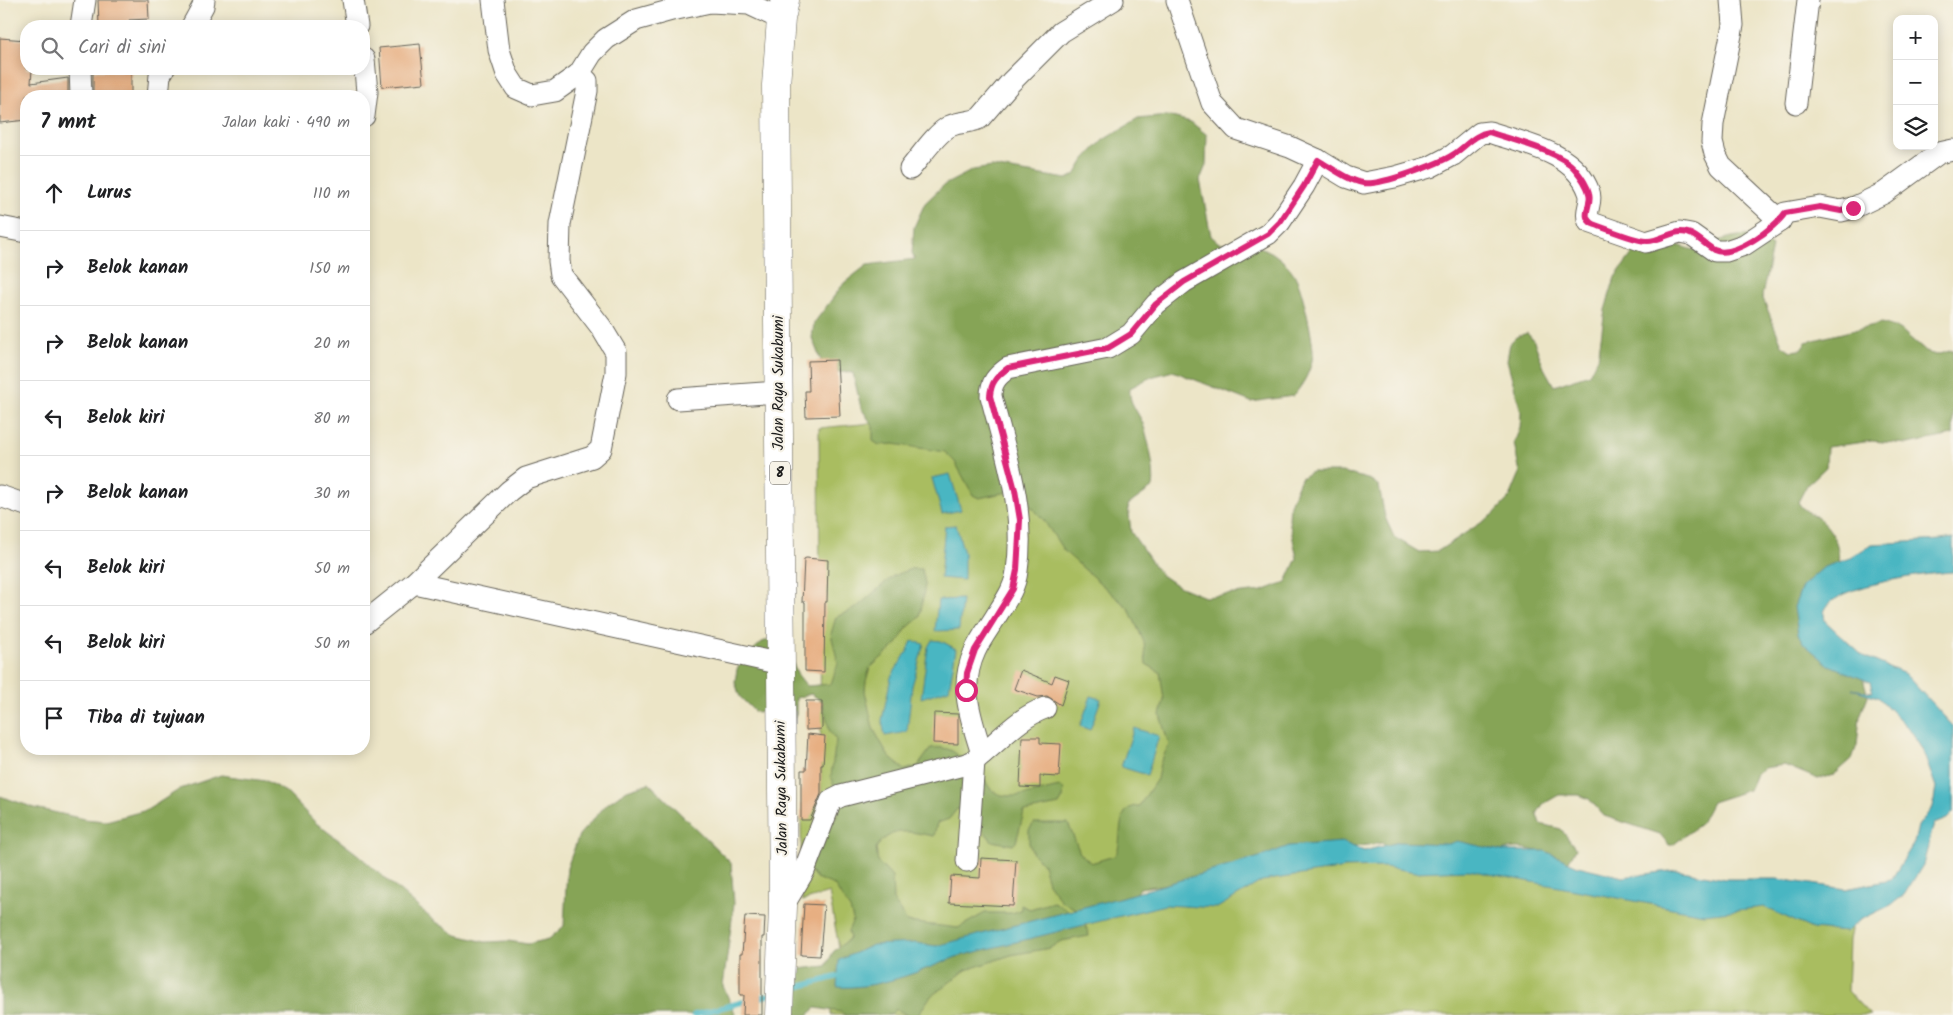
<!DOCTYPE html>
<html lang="id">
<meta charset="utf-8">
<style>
:root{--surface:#fff;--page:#f6f6f6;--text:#202124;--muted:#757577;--line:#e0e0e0}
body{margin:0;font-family:Kalam,sans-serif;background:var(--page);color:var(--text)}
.controls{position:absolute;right:15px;top:15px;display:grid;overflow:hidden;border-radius:10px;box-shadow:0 2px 12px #0003}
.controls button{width:45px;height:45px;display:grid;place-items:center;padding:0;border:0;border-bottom:1px solid var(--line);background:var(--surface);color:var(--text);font:25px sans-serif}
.stop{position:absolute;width:15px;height:15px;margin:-11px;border:4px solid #db2777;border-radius:50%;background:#fff}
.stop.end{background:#db2777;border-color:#fff;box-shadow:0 1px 5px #0008}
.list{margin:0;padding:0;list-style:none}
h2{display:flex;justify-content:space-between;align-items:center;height:65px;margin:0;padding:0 20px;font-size:21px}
h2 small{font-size:16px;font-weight:400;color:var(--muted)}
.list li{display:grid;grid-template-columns:32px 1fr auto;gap:15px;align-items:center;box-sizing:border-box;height:75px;padding:0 20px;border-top:1px solid var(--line)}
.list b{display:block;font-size:19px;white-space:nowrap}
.list em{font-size:16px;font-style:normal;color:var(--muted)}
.icon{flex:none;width:28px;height:28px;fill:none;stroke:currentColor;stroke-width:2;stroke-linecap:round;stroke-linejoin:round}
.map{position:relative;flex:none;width:1953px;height:1015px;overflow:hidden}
.search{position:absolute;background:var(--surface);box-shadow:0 2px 12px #0003;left:20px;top:20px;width:350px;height:55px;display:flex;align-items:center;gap:12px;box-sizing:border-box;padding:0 18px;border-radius:20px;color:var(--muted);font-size:19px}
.panel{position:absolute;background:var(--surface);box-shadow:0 2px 12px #0003;left:20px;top:90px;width:350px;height:665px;border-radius:20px}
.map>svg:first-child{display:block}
.green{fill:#a9bd61;stroke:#626c3e}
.forest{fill:#86a457;stroke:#51603a}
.water{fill:#48b6c2;stroke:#32696f}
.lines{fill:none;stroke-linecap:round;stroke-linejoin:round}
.stream{stroke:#48b6c2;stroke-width:5.5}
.building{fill:#e7af82}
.minor-casing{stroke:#656258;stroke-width:23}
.highway-casing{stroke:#656258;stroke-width:29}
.minor{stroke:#fff;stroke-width:21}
.highway{stroke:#fff;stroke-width:28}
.route{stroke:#db2777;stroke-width:6}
.labels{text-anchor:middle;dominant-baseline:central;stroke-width:4.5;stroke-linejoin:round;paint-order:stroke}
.shield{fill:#f7f3e8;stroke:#5e5c59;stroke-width:1}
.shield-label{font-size:14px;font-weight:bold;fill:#1c1c1c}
.street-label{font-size:15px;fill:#1c1c1c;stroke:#f7f3e8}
</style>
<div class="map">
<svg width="1953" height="1015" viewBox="0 0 1953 1015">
<rect width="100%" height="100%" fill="#f7f3e8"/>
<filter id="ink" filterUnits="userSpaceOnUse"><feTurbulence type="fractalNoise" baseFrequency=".02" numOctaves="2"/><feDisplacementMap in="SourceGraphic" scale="10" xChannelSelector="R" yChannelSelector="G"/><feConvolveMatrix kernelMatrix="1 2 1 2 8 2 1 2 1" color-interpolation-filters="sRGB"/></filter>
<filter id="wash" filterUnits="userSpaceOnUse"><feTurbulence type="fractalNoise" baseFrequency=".0096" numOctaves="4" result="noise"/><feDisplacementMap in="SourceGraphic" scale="20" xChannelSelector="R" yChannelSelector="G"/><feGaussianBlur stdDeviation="1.12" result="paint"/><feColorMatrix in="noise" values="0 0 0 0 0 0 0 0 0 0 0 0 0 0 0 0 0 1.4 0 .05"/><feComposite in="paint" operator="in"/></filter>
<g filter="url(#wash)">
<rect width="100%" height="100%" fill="#ece5c7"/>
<g class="green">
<path d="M894,421L1030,491L1160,625L1179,780L1097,891L1072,911L842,964L829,893L802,901L801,817L821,801L819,428Z"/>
<path d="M1345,866H1385L1468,868L1764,905L1853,921L1849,940L1847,991L1870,1015H831V1002L955,956L1261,880Z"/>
</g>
<g class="forest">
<path d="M1168,116L1191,122L1207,135L1206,165L1200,180L1211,236L1219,243C1237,244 1255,243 1271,252C1282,259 1292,268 1297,280C1303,292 1314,343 1313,355C1311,371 1303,385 1293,396L1251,402L1173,371L1151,377L1130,388C1128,403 1138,411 1143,424C1148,437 1156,474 1153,487L1128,505L1131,532L1160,574L1176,585L1205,597L1262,591L1286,582L1297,558L1289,520L1290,504L1301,478L1311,472H1342L1371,480L1379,486L1385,517L1394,537L1419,552L1438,551L1493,515L1510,497L1520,473L1514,443L1520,428L1521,412L1507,360L1510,343L1516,337L1527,333L1534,341L1544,368L1554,386L1589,374L1598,358L1605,310L1615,277L1638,246L1654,238L1694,250C1708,244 1740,231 1755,237C1761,239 1767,244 1772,247L1762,296L1782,345L1791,351L1800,350L1806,342L1882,323L1900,329L1926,352L1936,355L1953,350V435L1908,444L1872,441L1827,447L1826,467L1807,485L1798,502C1803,511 1810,512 1818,518C1832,528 1841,547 1838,563L1802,610L1863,678L1868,696L1860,716L1857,745L1852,759L1834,775L1818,779L1784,765L1764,768L1756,774L1749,790L1712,802L1701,823L1673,845H1669L1660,834L1604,816L1589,799L1579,795H1559L1543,804L1537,814L1540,824L1561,829L1576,849L1567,864C1547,855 1523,842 1502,851L1390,849L1382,843C1300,852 1222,879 1140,888L1126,904L1085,914L1061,901L1048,883L1043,864L1033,854L1029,843V830L1034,823H1068L1080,853L1091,863L1114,856C1115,856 1118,850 1118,849C1122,836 1116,805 1139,806L1157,779L1160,763L1169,745L1160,715L1164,700L1160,672L1146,664L1144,642L1129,609L1064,551L1043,519L1022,497L1008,492L979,498L973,495L955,462L945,452L894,444L879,445L873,441V426L861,408L853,373L825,371L812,338L814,323L844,283L867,265L915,259L912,253L914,227L925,203L944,185L973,170L992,167L1067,179L1075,175L1084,160L1103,140L1138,119Z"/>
<path d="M911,569H922L925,584L920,617L907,628L896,645L870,668L866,681L865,691L873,728L889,757L905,770L918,766L931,748C964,744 962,771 985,779C994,809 1037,791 1060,787L1064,789L1063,798L1059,805L1024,812L1016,842L1013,845L992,841L968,811L957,809L949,819L937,823L934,836C909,832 893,825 876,848L878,862L892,877L893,900L907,922L958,928L985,913H1012L1021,910V905L1030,909L1053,902C1067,909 1087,919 1089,936L1061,941L1050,948L1011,955L966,970L930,997L918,1015H907L896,1009L890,1015H845L841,1012L816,1008L808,1015H770L789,970L826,966L833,952L850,938L848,931L853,920L850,909L834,885L816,878L809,869L819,842L838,814V800L831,776L836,740L830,732L822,701L811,694L796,698V715L792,720L777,711L755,712L740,697L735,682L737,669L745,658L762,642L775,638L787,649L798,675L807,686L831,684L838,663L831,634L836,617L856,608L893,576Z"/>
<path d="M221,775L266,781L286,792L316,823L356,853L433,920L457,935L485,942L508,941L528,944L549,939L564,926L567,868L579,835L608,803L627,790L649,783L731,863L734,904L723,986L736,1015H0V796L35,808L84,819L106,821L147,810L180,789Z"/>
</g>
<g class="water">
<path d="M950,474L961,510L942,514L932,478Z"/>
<path d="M956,525L964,553V580L940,578L945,526Z"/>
<path d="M1953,538V572C1929,573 1829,585 1824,613C1824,614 1825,621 1825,621L1863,656L1905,674L1953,726V813L1947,819L1934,824L1923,865L1904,895L1891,905L1860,920L1846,932L1812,929L1764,907L1704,914L1468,870L1416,872L1385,867L1345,868L1262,881L1217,908L1165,905L956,957C922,971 874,990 837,987L839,960L873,945L916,943L936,946L1122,897L1263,856L1289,846L1342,842L1364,851L1399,842L1448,844L1457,841L1502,851H1545L1578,866L1623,877L1677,870L1725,879H1777L1846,889L1891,880L1914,843L1918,826L1933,807L1936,787L1922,749L1908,728L1878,697L1852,689L1873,692L1870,682L1829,665L1804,644L1798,634L1794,607L1802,586L1824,567L1850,558L1872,544L1941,540Z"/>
<path d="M962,599L959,630L935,631L938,600Z"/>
<path d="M932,640L941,641L956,649L949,689L921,698L928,647Z"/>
<path d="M912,641L924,644L912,686L907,732L885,736L882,720L891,677L907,652Z"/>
<path d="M1091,696L1101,699L1090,730L1080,726Z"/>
<path d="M1134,728L1159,736L1147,775L1121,767Z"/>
</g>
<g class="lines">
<g class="stream">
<path d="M787,990L843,975"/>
<path d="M694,1015L773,994"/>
</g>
</g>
<g id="blocks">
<g class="building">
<path d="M98,0H148L149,19L129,20V26H99Z"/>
<path d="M0,38L26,40V69H32L31,83L68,78V95L26,96V120L0,123Z"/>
<path d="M420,44L424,83L382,87L379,48Z"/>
<rect x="93" y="71" width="38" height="25"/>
<path d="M837,360L840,416L806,417L805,391H809L808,361Z"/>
<path d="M806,558L828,560L827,602H825L824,672L805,671V602H802L804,559Z"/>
<path d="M1021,670L1052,683L1055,675L1069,680L1061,705L1047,696L1038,697L1014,689Z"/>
<path d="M806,701H822V729L806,730Z"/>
<path d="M934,713L958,714V744L933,743Z"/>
<path d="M808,734L825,736L823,765H821V794L810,820H801V770H806Z"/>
<path d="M1022,737H1040V743L1061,744L1059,777L1040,776V788L1020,787Z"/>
<path d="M981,858L1016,860L1013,906L949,903L951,876L980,878Z"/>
<path d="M804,904L824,905L820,956L801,955Z"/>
<path d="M745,916L765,917L764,937H762V1015H743L744,995H740V954H742Z"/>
</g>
</g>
</g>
<g filter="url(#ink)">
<use href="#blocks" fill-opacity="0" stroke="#656258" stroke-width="1"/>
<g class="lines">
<defs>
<g id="minor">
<path d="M353,0L357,26"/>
<path d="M493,0L499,50L507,74L516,88L532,95L555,91L579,74L592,53L606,39L636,20L672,10L710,2L749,4L781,19"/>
<path d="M1177,0L1212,103L1236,129L1290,147L1318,160L1346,177L1364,183L1395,177L1430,167L1453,155L1480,133L1489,132C1525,144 1575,152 1589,192C1593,202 1584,211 1589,222L1646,242L1680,232L1691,234L1715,251H1726L1744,245L1780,221"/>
<path d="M1731,0L1733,25L1713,124L1712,142L1715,154L1721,166L1780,221L1785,213L1820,207L1841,211L1853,208L1884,193L1939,153L1953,150"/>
<path d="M81,26L85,0"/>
<path d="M192,26L203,6L204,0"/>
<path d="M364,59L367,92L364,116"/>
<path d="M80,69L81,96"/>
<path d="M158,96L160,75L164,69"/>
<path d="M1796,103L1808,0"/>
<path d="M910,169C921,156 936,133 950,126C960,121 971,123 980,118L1011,82L1061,32L1113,0"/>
<path d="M0,227L26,232"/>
<path d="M678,399L779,392"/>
<path d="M0,496L26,505"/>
<path d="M414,583L781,664"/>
<path d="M364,623L414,583L509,491L526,478L592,457L601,449L616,373V352L601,327L561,275L559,261L560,224L587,91V81L579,74"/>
<path d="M982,754C1003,737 1020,717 1045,708"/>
<path d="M967,861L974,761"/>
<path d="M783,906L804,871L831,801L841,796L963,765L974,761L982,754C971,717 958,688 975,651C980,640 988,629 995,618C1004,603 1015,589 1017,571C1026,510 1006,455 991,396C991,382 997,376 1008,368L1108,348L1131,334L1156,304L1184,282L1268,234L1280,222L1304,186L1318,160"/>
</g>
<path id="highway" d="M779,1015L783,906L776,85L781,19L785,0"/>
</defs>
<use href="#minor" class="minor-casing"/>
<use href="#highway" class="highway-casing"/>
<use href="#minor" class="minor"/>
<use href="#highway" class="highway"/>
</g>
</g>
<g class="lines" filter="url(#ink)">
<path class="route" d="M966,690L967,673L975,650L1013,589L1017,570L1020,520L1015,490L990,396C991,382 997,376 1008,368L1108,348L1131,334L1156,304L1184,282L1268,234L1280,222L1304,186L1318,160C1332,168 1347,180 1363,183C1380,186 1439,164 1454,154C1466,146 1475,134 1489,132C1512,140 1561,152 1575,169C1580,175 1587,185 1589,193C1593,204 1579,216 1593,224C1605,228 1637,242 1648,241C1659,241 1670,232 1681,232C1695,232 1703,244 1714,250C1733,259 1775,228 1785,213L1820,207L1841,211L1853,208"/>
</g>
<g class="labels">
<rect class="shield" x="770" y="461.5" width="20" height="23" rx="4"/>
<g class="shield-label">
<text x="780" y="473">8</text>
</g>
<g class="street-label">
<text transform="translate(779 383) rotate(-90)">Jalan Raya Sukabumi</text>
<text transform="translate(782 788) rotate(-91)">Jalan Raya Sukabumi</text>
</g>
</g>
</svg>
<div class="controls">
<button>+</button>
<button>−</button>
<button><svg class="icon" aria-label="layers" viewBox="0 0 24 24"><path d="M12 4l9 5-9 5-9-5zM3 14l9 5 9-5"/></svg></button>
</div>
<div class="stop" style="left:966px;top:690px"></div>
<div class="stop end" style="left:1853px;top:208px"></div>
<div class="search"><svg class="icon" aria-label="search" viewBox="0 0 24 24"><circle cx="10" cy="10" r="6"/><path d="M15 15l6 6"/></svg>Cari di sini</div>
<section class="panel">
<h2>7 mnt<small>Jalan kaki · 490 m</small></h2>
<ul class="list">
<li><svg class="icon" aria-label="ahead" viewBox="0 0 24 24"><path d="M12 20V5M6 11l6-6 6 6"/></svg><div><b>Lurus</b></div><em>110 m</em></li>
<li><svg class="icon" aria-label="right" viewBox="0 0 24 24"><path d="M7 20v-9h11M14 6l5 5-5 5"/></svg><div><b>Belok kanan</b></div><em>150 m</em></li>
<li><svg class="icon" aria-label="right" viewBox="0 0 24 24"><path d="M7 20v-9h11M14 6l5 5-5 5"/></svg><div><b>Belok kanan</b></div><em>20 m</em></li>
<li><svg class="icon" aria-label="left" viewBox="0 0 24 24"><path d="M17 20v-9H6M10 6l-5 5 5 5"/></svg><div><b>Belok kiri</b></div><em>80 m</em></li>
<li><svg class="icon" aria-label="right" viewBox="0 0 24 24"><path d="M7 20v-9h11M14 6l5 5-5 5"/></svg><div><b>Belok kanan</b></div><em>30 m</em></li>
<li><svg class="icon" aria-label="left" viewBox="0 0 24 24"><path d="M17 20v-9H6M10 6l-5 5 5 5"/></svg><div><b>Belok kiri</b></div><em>50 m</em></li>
<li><svg class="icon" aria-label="left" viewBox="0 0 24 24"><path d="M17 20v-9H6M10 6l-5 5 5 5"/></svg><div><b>Belok kiri</b></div><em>50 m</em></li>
<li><svg class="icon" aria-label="arrive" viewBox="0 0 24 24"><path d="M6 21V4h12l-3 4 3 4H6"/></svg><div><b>Tiba di tujuan</b></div></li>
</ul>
</section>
</div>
